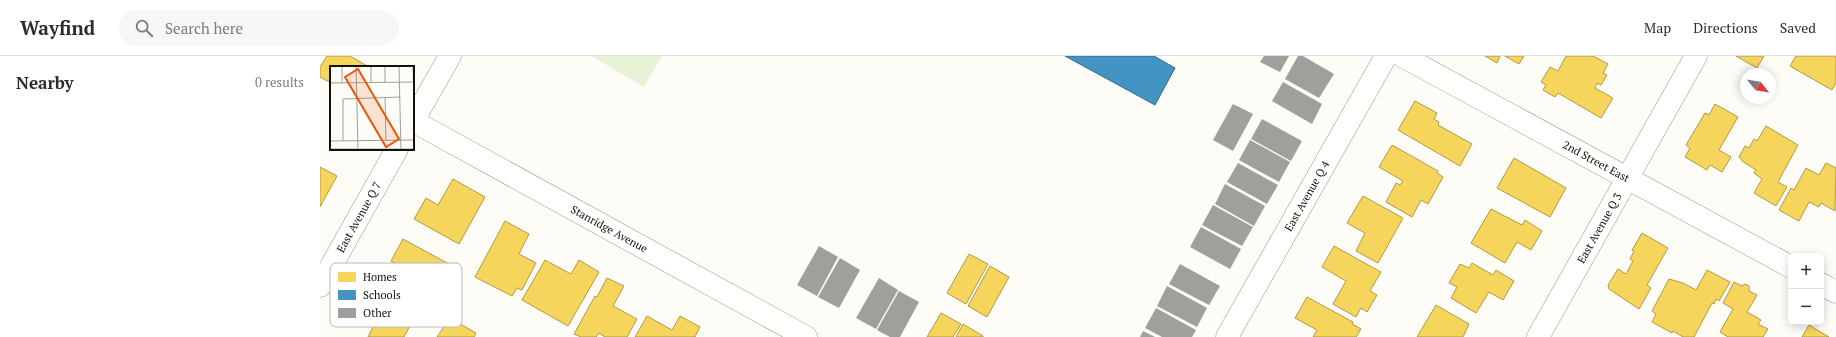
<!DOCTYPE html>
<meta charset="utf-8">
<style>
:root{--surface:#fff;--page:#f7f7f7;--text:#2b2b33;--muted:#7c7c81;--line:#e1e1e2}
body{margin:0;font-family:"PT Serif",serif;background:var(--page);color:var(--text)}
.controls{position:absolute;right:12px;bottom:12px;display:grid;overflow:hidden;border-radius:6px;box-shadow:0 2px 10px #0003}
.controls button{width:36px;height:36px;display:grid;place-items:center;padding:0;border:0;border-bottom:1px solid var(--line);background:var(--surface);color:var(--text);font:20px sans-serif}
.compass{position:absolute;left:1420px;top:12px;width:36px;height:36px;border-radius:50%;background:var(--surface);box-shadow:0 2px 10px #0003;rotate:120deg}
.list{margin:0;padding:0;list-style:none}
h2{display:flex;justify-content:space-between;align-items:center;height:52px;margin:0;padding:0 16px;font-size:17px}
h2 small{font-size:13px;font-weight:400;color:var(--muted)}
.icon{flex:none;width:22px;height:22px;fill:none;stroke:currentColor;stroke-width:2;stroke-linecap:round;stroke-linejoin:round}
.map{position:relative;flex:none;width:1516px;height:281px;overflow:hidden}
header{display:flex;align-items:center;gap:24px;box-sizing:border-box;height:56px;padding:0 20px;background:var(--surface);border-bottom:1px solid var(--line)}
header strong{font-size:19px}
nav{display:flex;gap:22px;margin-inline-start:auto;font-size:14px}
.search{width:280px;height:36px;background:var(--page);display:flex;align-items:center;gap:10px;box-sizing:border-box;padding:0 14px;border-radius:22px;color:var(--muted);font-size:15px}
main{display:flex}
aside{flex:1;background:var(--surface)}
.map>svg:first-child{display:block}
.green{fill:#e7f3d7}
.homes{fill:#f6d55c;stroke:#b19a46}
.schools{fill:#4393c3;stroke:#346c8e}
.building{fill:#a19f9c}
.lines{fill:none;stroke-linecap:round;stroke-linejoin:round}
.street-casing{stroke:#979795;stroke-width:23}
.street{stroke:#fffffe;stroke-width:22}
.labels{text-anchor:middle;dominant-baseline:central;stroke-width:4;stroke-linejoin:round;paint-order:stroke}
.street-label{font-size:11px;fill:#111;stroke:#fff}
.inset-road{fill:none;stroke:#9f9e9b;stroke-width:1}
.view{fill:#e8590c;fill-opacity:0.15;stroke:#e8590c;stroke-width:2}
.inset-edge{fill:none;stroke:#111;stroke-width:2}
.key{fill:#fff;stroke:#b8b8b8;stroke-width:1}
.key-label{font-size:11px;fill:#111}
</style>
<header>
<strong>Wayfind</strong>
<div class="search"><svg class="icon" aria-label="search" viewBox="0 0 24 24"><circle cx="10" cy="10" r="6"/><path d="M15 15l6 6"/></svg>Search here</div>
<nav><a>Map</a><a>Directions</a><a>Saved</a></nav>
</header>
<main>
<aside>
<h2>Nearby<small>0 results</small></h2>
<ul class="list">
</ul>
</aside>
<div class="map">
<svg width="1516" height="281" viewBox="0 0 1516 281">
<rect width="100%" height="100%" fill="#fdfcf7"/>
<path class="green" d="M271,0H342L324,31Z"/>
<g class="homes">
<path d="M7,0H30L49,11H11V27L0,21V11Z"/>
<path d="M1165,0H1180L1177,7Z"/>
<path d="M1185,0H1204L1199,8Z"/>
<path d="M1246,0H1273L1288,8L1283,17L1287,19L1281,29L1277,27L1275,32L1293,42L1281,62L1238,37L1235,41L1223,34L1226,29L1221,26L1230,11L1238,15Z"/>
<path d="M1416,0H1444L1437,12Z"/>
<path d="M1476,0H1516V27L1512,34L1470,10Z"/>
<path d="M1095,45L1117,57L1114,63L1119,66L1118,69L1152,88L1140,110L1078,74Z"/>
<path d="M1395,48L1418,61L1399,94L1411,101L1402,116L1390,109L1387,114L1365,101L1370,92L1366,89L1385,57L1389,59Z"/>
<path d="M1446,70L1478,89L1458,126L1467,131L1456,150L1434,137L1442,123L1434,117L1436,114L1422,105V104L1419,101L1425,90L1429,92L1434,83L1437,85Z"/>
<path d="M1072,89L1118,115L1117,117L1123,121L1108,148L1101,144L1092,161L1066,146L1076,127L1080,129L1083,125L1059,111Z"/>
<path d="M1194,102L1246,132L1230,161L1177,132Z"/>
<path d="M1506,107L1516,112L1515,155L1501,147L1499,151L1489,146L1479,165L1459,154L1471,132L1474,134L1486,112L1499,119Z"/>
<path d="M0,111L17,120L0,151Z"/>
<path d="M133,123L165,141L139,188L94,163L106,142L118,149Z"/>
<path d="M1043,140L1083,162L1058,207L1036,195L1045,177L1027,167Z"/>
<path d="M1171,153L1202,169L1205,164L1222,175L1211,194L1197,186L1185,207L1151,187Z"/>
<path d="M185,165L209,178L199,198L216,207L202,234L197,232L192,240L155,221Z"/>
<path d="M1322,177L1348,192L1327,229L1331,232L1319,253L1289,233L1288,229L1298,213L1306,218L1313,205L1310,203L1314,195L1312,194Z"/>
<path d="M83,183L129,208L105,252L78,238L90,215L71,205Z"/>
<path d="M1014,190L1061,216L1050,235L1057,239L1047,256L1041,252L1036,261L1013,248L1026,225L1002,211Z"/>
<path d="M649,198L668,208L646,248L627,237Z"/>
<path d="M225,204L251,218L259,204L279,216L248,270L202,244Z"/>
<path d="M1152,207L1173,219L1176,214L1194,225L1183,244L1169,236L1156,257L1131,242L1137,231L1129,227L1140,208L1149,212Z"/>
<path d="M670,210L689,221L667,261L648,250Z"/>
<path d="M1387,214L1410,226L1399,245L1396,243L1394,248L1392,247L1374,281H1363L1353,275L1352,277L1332,266L1336,258L1332,255L1349,223L1363,227L1376,234Z"/>
<path d="M287,222L304,230L293,250L317,263L307,281H285L279,277L276,281H261L254,278L275,240L277,241Z"/>
<path d="M1414,226L1422,230L1425,228L1429,230V235L1437,239L1427,256L1441,264L1438,268L1448,273L1443,281H1408L1400,276L1413,253L1403,247Z"/>
<path d="M54,237L72,246L70,250L94,262L84,281H48L56,265L42,258Z"/>
<path d="M987,241L1033,266L1032,268L1041,273L1036,281H993L997,274L975,262Z"/>
<path d="M1116,249L1149,268L1143,281H1097Z"/>
<path d="M621,257L641,268L633,281H607Z"/>
<path d="M327,260L352,274L360,260L380,271L375,281H315Z"/>
<path d="M130,262L156,277L154,281H117Z"/>
<path d="M643,268L663,280V281H636Z"/>
<path d="M1489,269L1509,281H1482Z"/>
</g>
<path class="schools" d="M745,0H834L855,12L835,49Z"/>
<g class="building">
<path d="M944,0H969L960,16L940,6Z"/>
<path d="M978,0H983L1014,18L999,42L965,23Z"/>
<path d="M963,26L1002,48L992,68L952,45Z"/>
<path d="M913,48L933,58L913,95L893,84Z"/>
<path d="M942,63L982,85L971,105L931,83Z"/>
<path d="M930,84L970,106L959,126L919,104Z"/>
<path d="M918,107L958,129L947,148L907,126Z"/>
<path d="M905,128L945,150L934,170L895,148Z"/>
<path d="M893,149L933,171L922,190L882,169Z"/>
<path d="M881,171L921,193L910,213L870,191Z"/>
<path d="M499,190L518,201L497,240L477,229Z"/>
<path d="M520,202L540,214L519,252L498,241Z"/>
<path d="M860,208L900,230L889,249L849,228Z"/>
<path d="M559,222L578,234L556,273L536,262Z"/>
<path d="M847,230L887,252L877,271L837,250Z"/>
<path d="M579,235L599,246L580,281H570L557,274Z"/>
<path d="M836,252L876,274L872,281H842L825,272Z"/>
<path d="M823,275L835,281H820Z"/>
</g>
<g class="lines">
<defs>
<g id="street">
<path id="s1" d="M1082,0L1471,211"/>
<path id="s2" d="M93,65L486,281"/>
<path d="M93,65L130,0"/>
<path d="M1501,228L1516,236"/>
<path id="s3" d="M0,230L77,93"/>
<path id="s4" d="M907,281L1066,0"/>
<path id="s5" d="M1218,281L1376,0"/>
</g>
</defs>
<use href="#street" class="street-casing"/>
<use href="#street" class="street"/>
</g>
<g class="labels">
<g class="street-label">
<text stroke="none"><textPath href="#s1" startOffset="221">2nd Street East</textPath></text>
<text stroke="none"><textPath href="#s4" startOffset="162">East Avenue Q 4</textPath></text>
<text stroke="none"><textPath href="#s3" startOffset="79">East Avenue Q 7</textPath></text>
<text stroke="none"><textPath href="#s5" startOffset="125">East Avenue Q 3</textPath></text>
<text stroke="none"><textPath href="#s2" startOffset="224">Stanridge Avenue</textPath></text>
</g>
</g>
<g transform="translate(10 10)">
<rect width="84" height="84" fill="#fdfcf7"/>
<path class="inset-road" d="M12,0V17M26,0L28,83M41,0V17M55,0V17M69,0L71,84M83,0L84,34M0,17L84,16M55,31L56,75M0,75L84,74M13,75V33L70,31M0,83H84"/>
<path class="view" d="M28,3L69,73L56,81L15,11Z"/>
<rect width="84" height="84" class="inset-edge"/>
</g>
<rect x="10" y="207" width="132" height="64" rx="6" class="key"/>
<rect x="18" y="216" width="18" height="10" fill="#f6d55c"/>
<rect x="18" y="234" width="18" height="10" fill="#4393c3"/>
<rect x="18" y="252" width="18" height="10" fill="#a19f9c"/>
<g class="key-label">
<text x="43" y="225">Homes</text>
<text x="43" y="243">Schools</text>
<text x="43" y="261">Other</text>
</g>
</svg>
<div class="controls">
<button>+</button>
<button>−</button>
</div>
<svg class="compass" viewBox="-18 -18 36 36"><path d="M0-13l5 13h-10z" fill="#e53935"/><path d="M0 13l5-13h-10z" fill="#7c7c81"/></svg>
</div>
</main>
